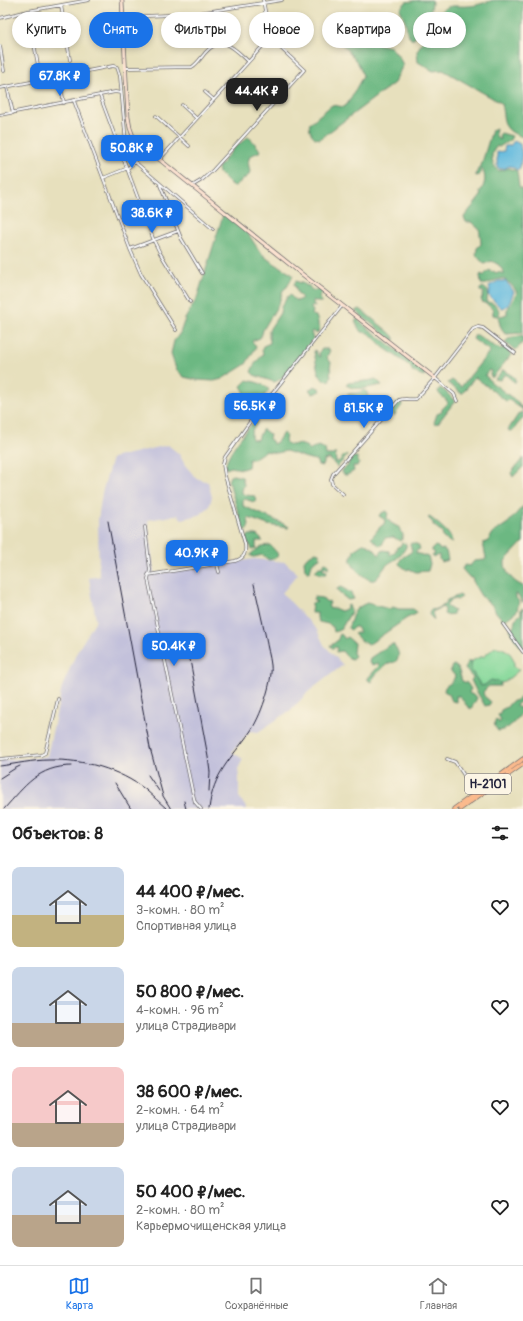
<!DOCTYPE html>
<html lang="ru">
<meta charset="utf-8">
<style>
:root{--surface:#fff;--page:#f6f6f6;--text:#222;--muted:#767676;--line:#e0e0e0;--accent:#1a73e8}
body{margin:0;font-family:Pangolin,sans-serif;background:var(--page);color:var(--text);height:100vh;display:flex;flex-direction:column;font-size:15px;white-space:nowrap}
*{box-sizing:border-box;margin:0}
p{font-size:13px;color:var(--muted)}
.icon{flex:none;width:22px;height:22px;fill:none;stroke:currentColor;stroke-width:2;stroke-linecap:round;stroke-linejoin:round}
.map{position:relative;height:809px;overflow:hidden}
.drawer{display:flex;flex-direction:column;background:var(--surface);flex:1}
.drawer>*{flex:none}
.top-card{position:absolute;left:12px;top:12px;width:499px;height:36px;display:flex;gap:8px}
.price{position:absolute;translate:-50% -34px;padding:0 9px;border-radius:8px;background:var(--accent);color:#fff;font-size:13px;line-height:26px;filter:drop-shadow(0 1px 2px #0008)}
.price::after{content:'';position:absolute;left:50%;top:24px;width:12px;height:9px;margin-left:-6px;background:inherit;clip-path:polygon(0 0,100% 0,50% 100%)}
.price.on{background:#222;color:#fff}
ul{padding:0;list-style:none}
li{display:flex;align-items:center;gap:12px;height:100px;padding:0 12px}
li span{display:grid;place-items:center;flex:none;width:112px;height:80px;border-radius:8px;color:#555}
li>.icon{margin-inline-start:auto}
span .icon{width:48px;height:48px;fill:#fffc;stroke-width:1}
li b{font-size:17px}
h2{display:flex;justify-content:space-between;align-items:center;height:48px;padding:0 12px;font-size:17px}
.pill{padding:0 14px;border-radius:18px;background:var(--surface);box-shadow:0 2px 6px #0003;font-size:14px;line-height:36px}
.pill.on{background:var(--accent);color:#fff}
.tab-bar{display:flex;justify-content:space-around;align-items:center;height:56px;border-top:1px solid var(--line);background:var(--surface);font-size:11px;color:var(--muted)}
.tab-bar a{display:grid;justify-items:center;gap:2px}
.tab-bar .on{color:var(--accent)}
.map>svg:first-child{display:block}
</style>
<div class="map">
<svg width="523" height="809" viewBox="0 0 523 809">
<rect width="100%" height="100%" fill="#fcf5e5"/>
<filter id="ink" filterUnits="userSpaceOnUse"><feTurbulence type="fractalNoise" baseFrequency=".025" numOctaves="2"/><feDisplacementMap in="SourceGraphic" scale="8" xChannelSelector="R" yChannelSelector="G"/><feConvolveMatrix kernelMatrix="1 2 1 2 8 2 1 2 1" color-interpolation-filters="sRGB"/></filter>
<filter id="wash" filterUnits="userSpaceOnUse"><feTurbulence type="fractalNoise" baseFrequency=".012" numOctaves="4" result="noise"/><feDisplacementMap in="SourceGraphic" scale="16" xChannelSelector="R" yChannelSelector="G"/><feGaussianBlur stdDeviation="0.9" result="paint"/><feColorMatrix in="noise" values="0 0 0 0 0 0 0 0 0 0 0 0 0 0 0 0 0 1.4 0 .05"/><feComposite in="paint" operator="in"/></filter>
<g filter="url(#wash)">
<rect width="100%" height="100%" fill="#e7e0bd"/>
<path fill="#c3c1db" d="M168 445 179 454 185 465 196 478 208 482 212 497 209 507 199 515 182 519 178 515 148 520 154 574 254 559 285 562 298 574 282 593 317 630 324 645 343 665 308 692 291 710 258 732 250 731 232 752 243 759 238 769 239 779V797L247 809H0V760L36 758 47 756 62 687 77 652 96 620 89 578 101 576 99 574 98 520 102 493 112 458Z"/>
<path fill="#85d89a" stroke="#547d6a" d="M495 647C506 647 515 655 514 667L519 670 505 682 501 683 495 681 488 682 485 685 481 686 471 670 470 662 480 657H483Z"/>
<path fill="#6cb882" stroke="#476d5e" d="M420 0H432C433 13 421 28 414 39H411L407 32 406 23 400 9 406 2Z
M494 0H523V137C501 130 505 122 501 103L443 70 433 71 418 62 417 51 440 12C449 3 456 7 468 6 476 6 486 2 494 0Z
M351 32 360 38 369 42 391 47 399 57 403 65 394 83 320 139 315 138C311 134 308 129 310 123L332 105 344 107 348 103 363 76 359 65 353 57 339 41V35L341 33 348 35Z
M496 128 495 134 499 140 500 138 499 135 501 133 512 136 510 140 499 147 497 146C496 148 494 149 493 152 490 158 494 168 499 171L509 168 517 171 519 186 521 189 523 187V333L507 334 504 333 500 325 498 316 499 315 501 316 507 314V310L517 293C515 289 513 286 509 283 508 283 504 279 504 279 496 277 490 286 481 284L480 275 482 274 483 276 489 270 492 272 494 271 496 273 498 272 505 274 499 265 492 261 484 264 476 255 477 248 481 244C481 242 480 232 479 229L471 222H466L464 217 481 196 480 192C486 183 486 177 482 168 479 171 483 175 476 176V173L481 166 492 130Z
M248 137 250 138 261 151 250 156 248 162 250 172 249 175 235 186H232L219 173 218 168 233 149Z
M223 215H226L247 232 260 252 269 260 293 275 292 278 287 287 283 290 279 303 263 330 262 334 260 338 252 341 256 347 246 364 222 379 214 381 197 380 184 377 176 369 171 354 174 341 180 333 185 319 197 298Z
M296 281 301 283 302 281 305 285 309 286 312 291 319 289 322 290 323 292 321 294 319 298 322 301 321 302H317L313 300V303L315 307 312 306 311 308 313 311 312 315 316 316 318 322V326L320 328 317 334 313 331 311 332 313 339C306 348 284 381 274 382L254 375 251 372 254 365 263 354 262 350 263 346 270 343V340L269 338V330L280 313 281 307 288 296 290 295 295 300 298 301 302 298 298 294 294 284Z
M483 287 488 291 487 302C495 303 497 306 500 313L497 316 493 315V310L488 305 482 302 481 298H483L482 296 484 293V292L480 291V289Z
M360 309 389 332 393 336 395 340 393 341 388 339 377 328 355 311Z
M358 319 365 326 425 372 424 376 413 372 410 366 383 347 369 333 362 332 359 329 355 321Z
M475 335H477C485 340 493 347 501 349L505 347C507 348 510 352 511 355L492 378 490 374 491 372V371L489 370 485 375 491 382 519 403V406L523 407V411L522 409 509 400 506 401 475 377 462 394 448 383 452 380 461 387 490 351 473 339Z
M523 335V342L516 350 505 343C507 337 517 337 523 335Z
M322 349H328L330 350C328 355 325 359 331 362L330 368 332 370 330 373 331 376 329 381 323 380 318 372 314 352 315 350 319 357H320L319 352Z
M503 370 514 377 516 382H514L505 374 500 380 495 379Z
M376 379 382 385C369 387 358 392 346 385L348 383C357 381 367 382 376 379Z
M247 380C254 382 265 383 269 390L261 400 255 398 248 400 245 396V393L241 386Z
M314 386 319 388 321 391 313 394 309 390Z
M440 388 445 391 455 401 438 423 435 424 434 423 437 414 442 412V409L448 403C446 398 439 396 438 391Z
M363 390 367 392 368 397 372 398 374 401 353 400 350 398 355 396 347 395C353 391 355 396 363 390Z
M400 401 402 405 394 416 392 411 396 403Z
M523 412V418L512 431H510L508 430 510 427 519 413Z
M256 420H258C256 427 248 431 252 439L257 440 262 430H264L270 435 269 439 272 441 273 444 277 442 283 433 286 435 285 441C289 447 291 445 297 444 301 444 305 446 308 447L309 450H311L312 448 319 446 325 449 326 455H333L335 453 336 462H338L346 454 347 456 337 467 329 458 328 459 324 460V464L322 466 318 465 316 460C310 460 293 453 286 451L277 453 265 451 253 459H249L248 467 242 469 231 467 226 469C222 458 248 428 256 420Z
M353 457H357L359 464 357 466H353L354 471 347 475H345L342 473V470L348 466 349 461Z
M523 458V467L513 477 511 473Z
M233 475 242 477 244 485 242 490V493L245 495 255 496 256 501 254 502 245 499 243 500V506L286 525 289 527 288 528 268 525 249 518 248 519 249 525 247 530H244L232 493 230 484 228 481 230 476Z
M523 506V542L505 561C504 572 513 582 523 586V603L517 594H516V598L519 601 517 611 504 621 495 611 492 605 481 596 475 586 472 578H470L462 569 463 567 466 565 470 566 474 561 485 560 486 558 483 543 488 541 493 533 508 523Z
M386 511 388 512 387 518 391 523 400 528V531L403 534 402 540 400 541 393 537 385 538 382 545 380 546 371 538 380 527 384 524 385 520 379 516 380 514Z
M429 517 431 518C438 524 452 533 452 543L443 538 442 532 433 525V523L428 518Z
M249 535H257L263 541H256V548L252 550 251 546 248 544 246 539Z
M364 543 373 548 379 555 383 550 389 551 390 555 395 552 397 547 400 546 402 543 406 544V547C404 551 400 556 396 559 393 561 388 563 386 566 382 570 379 578 374 580 367 582 352 567 351 561 350 556 354 555 354 550Z
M412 543C416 543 419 545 420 549L416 551V553L428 557 430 564 428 571 416 572 409 569 407 570 399 564C400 556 407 556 412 551L410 544Z
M270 545 278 554 277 557 269 560 262 555 254 557 251 556V554L262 546Z
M435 546 438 547 440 550 443 549 446 551 448 560 442 562 439 559V555L433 557 432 556 435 553 432 551V549Z
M316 552 319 553 320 558C311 562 312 564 310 571L308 573 305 569 304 561 307 557Z
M325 563H327L329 566 328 568 325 566 322 570 327 571V572L326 574H320L315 571 319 567H322Z
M341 587 351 593 354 599 348 600 338 592 337 589Z
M460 595 462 597 457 600 455 599 449 601 446 606 454 611 453 614 446 615 444 614 445 610 443 607 432 612 434 620 429 615 430 610 437 609 445 604 447 600Z
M314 597 322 598 327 602 329 601 330 604 328 605 330 609 334 608 341 611 346 609 347 606 349 605 351 612 341 629 337 631 334 632 333 627 328 624 319 622 317 618V613H311L312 603 317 602 313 600Z
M367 603 389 609 393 607 399 609H413L417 612 416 614 407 618 368 645C365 644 356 636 354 634L360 632 357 627H354L351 630 348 628C354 614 351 610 367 603Z
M523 608V650L512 635 510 629 512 627 514 626 515 619 521 614V609Z
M340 634 342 635 345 639 347 637 354 643 353 653 355 656 352 659 347 657 342 651 336 652 337 647 332 648 330 646 337 641Z
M393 644C397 648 402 657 395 662 393 663 391 662 389 663 382 668 374 675 371 682L368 680V678L379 666 378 663 373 665 369 663 370 658 388 646Z
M467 662H470L471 670 481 686 485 685 491 680 501 683 500 686H489L483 692 484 696 491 702 489 705 485 706C481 698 475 690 471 680L473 678 465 669Z
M454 665 458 668 462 681 467 683 471 689 469 692 470 694 475 695 477 698 471 709 466 705 460 696H456V702L452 701 449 694 444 691 445 687C451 682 452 684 455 676L450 670 452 666Z
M523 696V700L516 705 517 707 522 708 523 710C519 718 508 731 498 731 495 727 493 724 496 719L499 723 501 720 498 715 500 713 501 710 507 707 511 702 517 700Z"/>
<path fill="#60b9de" stroke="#416e8c" d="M514 141 520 144 522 154 520 168 517 170C506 162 511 169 499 169L497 166V152L504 151 505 146H510Z
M498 281H505L510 286 514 292C510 299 511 307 501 308L488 295 490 291 489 286Z"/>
</g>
<g filter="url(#ink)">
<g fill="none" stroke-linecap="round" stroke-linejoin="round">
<defs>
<path id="street" d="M61 5 70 60
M28 11 38 65
M123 17 192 14 282 0
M0 18 28 11 89 0
M0 46 4 71
M126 68 192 67C197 64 201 58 205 53 222 34 233 47 248 61
M59 77 64 103
M7 87 13 113
M0 88 113 66 117 67 120 76 126 143 129 154 135 162 213 229
M205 92 213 99
M100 96 154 241 160 253 190 302
M74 101 130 249 141 274 176 330
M182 105 196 118
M0 115 115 92 121 93
M156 116 189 146
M126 143 134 139
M160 159 270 38 263 0
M103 178 128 168 135 162
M160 185 181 238 202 273
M192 186 202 180 213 170 304 70 270 38
M130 249 178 231
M435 378 454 394 457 401
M343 494 332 484 331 479 333 474 399 400C405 398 410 400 416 399L435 378 473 329 478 327 483 328 515 353
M145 527 150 570 148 579 192 790 195 802 201 809
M217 564 219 572
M148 575 235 561C245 558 246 553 245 544L225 476 223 464 225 457 252 419 342 306
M503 624 523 652
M0 759 41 755 45 753 58 699
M447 759 455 762 476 793"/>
<path id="secondary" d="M122 0 128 117 130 128 134 139 298 271 435 378"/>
<path id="primary" d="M454 809 523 759
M460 809 523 764"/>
</defs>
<use href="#street" stroke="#676468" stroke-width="3.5"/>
<use href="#secondary" stroke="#676468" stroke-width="4.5"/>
<use href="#primary" stroke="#676468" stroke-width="5"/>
<use href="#street" stroke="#fff" stroke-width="2"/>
<use href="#secondary" stroke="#fde3d1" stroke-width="3"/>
<use href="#primary" stroke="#fbba8d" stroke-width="3.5"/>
<path stroke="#22223b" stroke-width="1" d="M108 521 150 748 163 796 171 809
M188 649 208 757 210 772 209 791
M0 766C16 764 33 760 49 760 83 759 119 769 146 790 153 796 160 803 167 809
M148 775 159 791
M0 778 14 769 20 766
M115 783 131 809
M184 801 186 809
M4 809C25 786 38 766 72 766
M209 809C213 773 231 759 250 732 260 718 273 682 271 665 270 656 267 647 266 638 262 620 258 602 254 584"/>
</g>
</g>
<g text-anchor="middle" stroke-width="4" stroke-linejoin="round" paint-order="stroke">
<rect fill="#fcf5e5" stroke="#63616e" stroke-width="1" x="465" y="774" width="46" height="20" rx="3"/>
<g font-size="12" font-weight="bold" fill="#22223b">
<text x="488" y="788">Н-2101</text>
</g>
</g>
</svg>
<b class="price" style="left:60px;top:97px">67.8K ₽</b>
<b class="price on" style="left:257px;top:112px">44.4K ₽</b>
<b class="price" style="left:132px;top:169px">50.8K ₽</b>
<b class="price" style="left:152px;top:234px">38.6K ₽</b>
<b class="price" style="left:255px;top:427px">56.5K ₽</b>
<b class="price" style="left:364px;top:429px">81.5K ₽</b>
<b class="price" style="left:197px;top:574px">40.9K ₽</b>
<b class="price" style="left:174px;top:667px">50.4K ₽</b>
<div class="top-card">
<a class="pill">Купить</a>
<a class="pill on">Снять</a>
<a class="pill">Фильтры</a>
<a class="pill">Новое</a>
<a class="pill">Квартира</a>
<a class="pill">Дом</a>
</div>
</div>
<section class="drawer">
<h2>Объектов: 8<svg class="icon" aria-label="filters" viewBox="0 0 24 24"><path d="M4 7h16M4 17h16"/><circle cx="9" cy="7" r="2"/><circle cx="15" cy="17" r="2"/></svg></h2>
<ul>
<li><span style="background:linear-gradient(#c9d6e8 60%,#c2b280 0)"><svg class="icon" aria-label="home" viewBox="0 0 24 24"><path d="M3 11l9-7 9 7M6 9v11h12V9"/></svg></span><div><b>44 400 ₽/мес.</b><p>3-комн. · 80 m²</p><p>Спортивная улица</p></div><svg class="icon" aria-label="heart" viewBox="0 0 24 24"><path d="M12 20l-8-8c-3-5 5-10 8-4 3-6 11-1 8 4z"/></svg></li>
<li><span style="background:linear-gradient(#c9d6e8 70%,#b9a48a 0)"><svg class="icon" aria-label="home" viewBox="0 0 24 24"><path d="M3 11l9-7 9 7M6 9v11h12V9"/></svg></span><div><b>50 800 ₽/мес.</b><p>4-комн. · 96 m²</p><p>улица Страдивари</p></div><svg class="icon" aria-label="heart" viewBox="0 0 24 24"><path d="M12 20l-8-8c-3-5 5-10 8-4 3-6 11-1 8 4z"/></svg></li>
<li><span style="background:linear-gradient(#f6c9c9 70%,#b9a48a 0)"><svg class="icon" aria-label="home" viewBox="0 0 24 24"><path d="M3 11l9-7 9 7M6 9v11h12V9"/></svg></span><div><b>38 600 ₽/мес.</b><p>2-комн. · 64 m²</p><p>улица Страдивари</p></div><svg class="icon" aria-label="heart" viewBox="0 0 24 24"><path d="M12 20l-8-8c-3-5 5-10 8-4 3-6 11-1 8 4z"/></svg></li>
<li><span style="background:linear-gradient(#c9d6e8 60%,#b9a48a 0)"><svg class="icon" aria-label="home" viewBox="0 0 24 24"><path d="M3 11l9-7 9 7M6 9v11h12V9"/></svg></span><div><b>50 400 ₽/мес.</b><p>2-комн. · 80 m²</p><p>Карьермочищенская улица</p></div><svg class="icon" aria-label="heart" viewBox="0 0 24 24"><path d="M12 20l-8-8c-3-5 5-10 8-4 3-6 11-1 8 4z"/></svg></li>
</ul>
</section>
<nav class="tab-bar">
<a class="on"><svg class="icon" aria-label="map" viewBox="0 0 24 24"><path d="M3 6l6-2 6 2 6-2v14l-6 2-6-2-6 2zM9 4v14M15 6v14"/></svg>Карта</a>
<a><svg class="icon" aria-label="saved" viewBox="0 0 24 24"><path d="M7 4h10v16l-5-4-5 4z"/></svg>Сохранённые</a>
<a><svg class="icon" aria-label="home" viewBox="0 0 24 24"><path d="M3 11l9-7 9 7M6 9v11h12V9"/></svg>Главная</a>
</nav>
